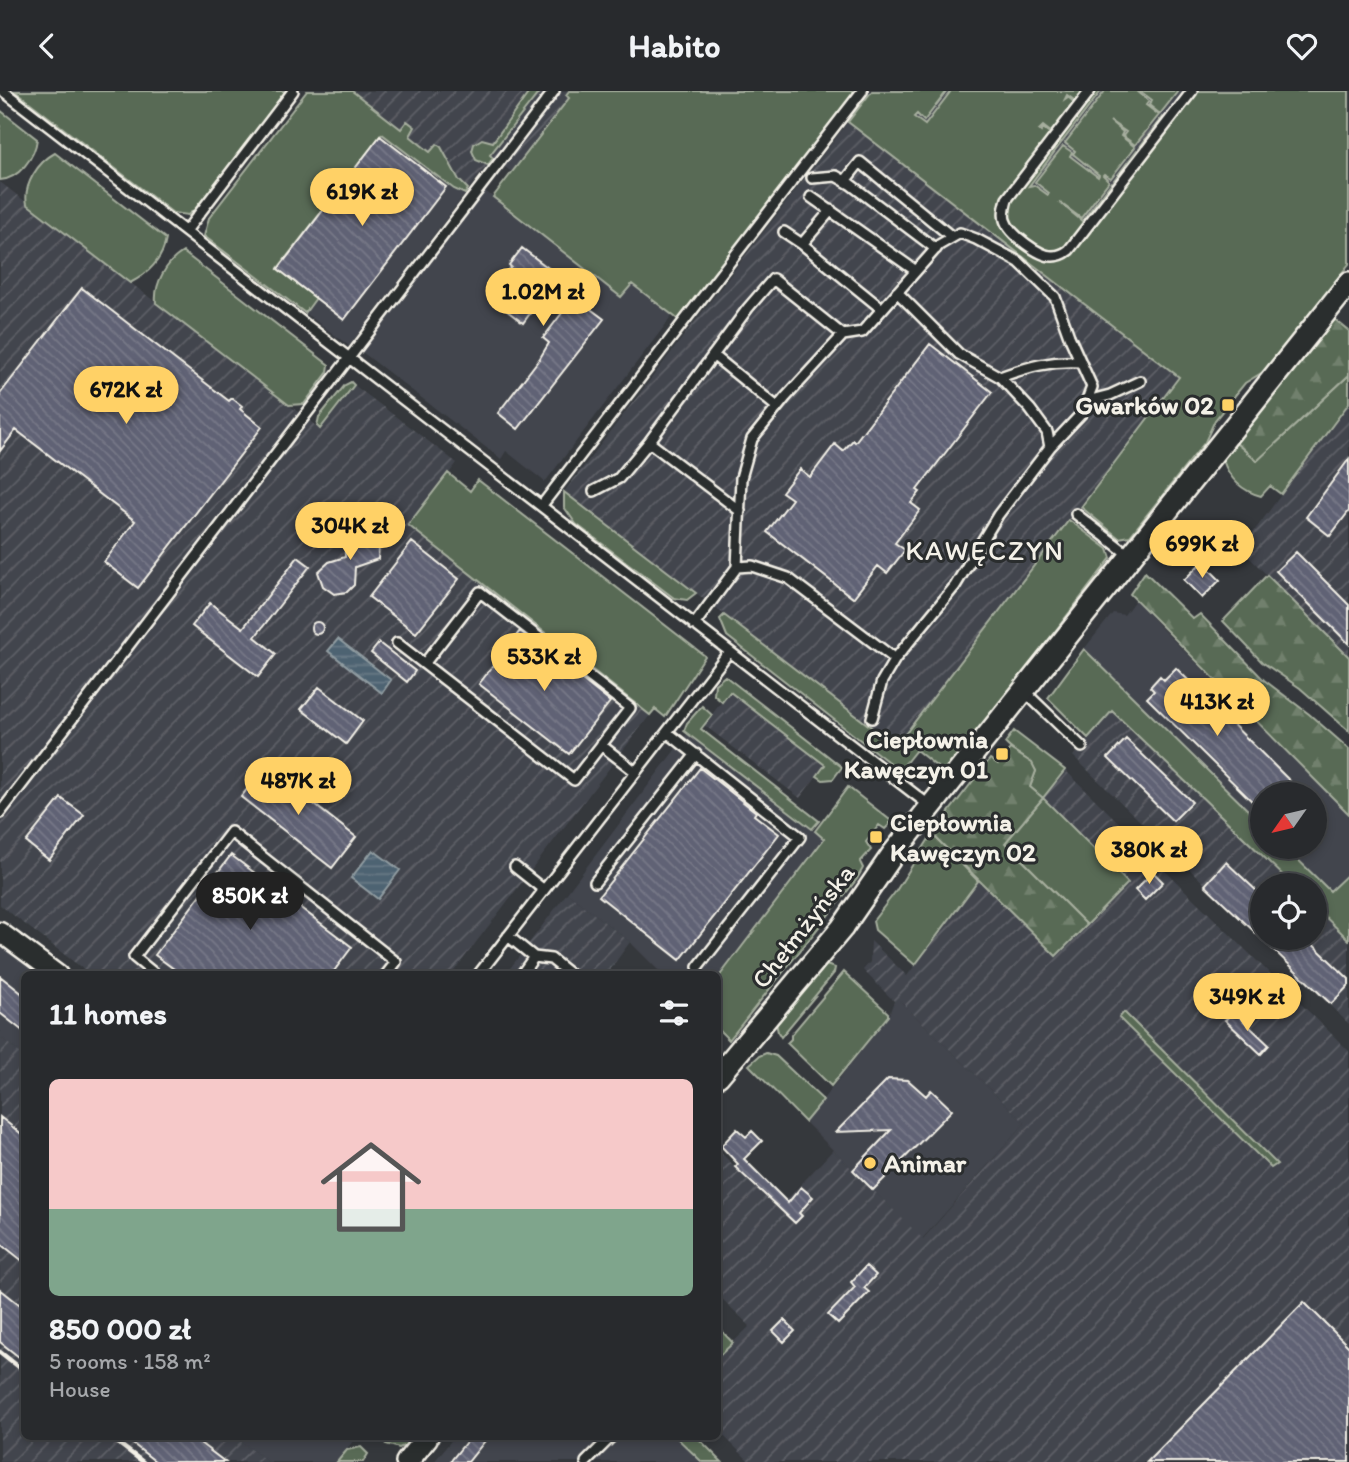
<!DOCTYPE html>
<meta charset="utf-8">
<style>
:root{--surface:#282a2d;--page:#303235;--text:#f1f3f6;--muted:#a5a7aa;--line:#444649;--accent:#ffd166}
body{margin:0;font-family:Itim,sans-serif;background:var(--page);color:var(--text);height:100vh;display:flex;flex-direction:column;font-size:26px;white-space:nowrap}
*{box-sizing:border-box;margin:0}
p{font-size:23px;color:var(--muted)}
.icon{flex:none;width:38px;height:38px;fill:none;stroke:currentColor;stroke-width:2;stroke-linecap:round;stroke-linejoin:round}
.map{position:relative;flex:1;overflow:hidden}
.details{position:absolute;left:21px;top:880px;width:700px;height:469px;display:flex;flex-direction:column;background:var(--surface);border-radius:10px;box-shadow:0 4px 10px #0003,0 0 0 2px var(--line)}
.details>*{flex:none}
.needle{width:46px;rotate:236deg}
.controls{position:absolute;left:1250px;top:691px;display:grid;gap:14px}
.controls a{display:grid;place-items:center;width:77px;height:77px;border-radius:50%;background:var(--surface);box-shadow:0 4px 10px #0003,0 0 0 2px var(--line);font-size:35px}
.price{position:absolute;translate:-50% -60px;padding:0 16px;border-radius:24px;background:var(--accent);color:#111;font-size:23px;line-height:46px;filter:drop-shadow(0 2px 4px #0008)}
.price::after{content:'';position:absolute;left:50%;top:42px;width:21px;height:16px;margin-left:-10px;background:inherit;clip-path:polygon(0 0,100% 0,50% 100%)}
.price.on{background:#222;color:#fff}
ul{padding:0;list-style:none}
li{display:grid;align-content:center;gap:14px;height:371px;padding:0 28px}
li span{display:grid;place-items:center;height:217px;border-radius:10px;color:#555}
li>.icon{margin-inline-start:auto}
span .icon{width:126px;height:126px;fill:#fffc;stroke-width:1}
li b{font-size:30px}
h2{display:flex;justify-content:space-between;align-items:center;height:84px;padding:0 28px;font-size:30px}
header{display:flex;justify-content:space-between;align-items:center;height:91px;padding:0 28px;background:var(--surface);font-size:32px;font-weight:700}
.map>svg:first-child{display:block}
</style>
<header><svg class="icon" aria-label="back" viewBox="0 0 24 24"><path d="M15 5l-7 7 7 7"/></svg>Habito<svg class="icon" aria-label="heart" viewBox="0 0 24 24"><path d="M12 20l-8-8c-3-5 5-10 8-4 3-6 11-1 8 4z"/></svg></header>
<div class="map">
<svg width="1349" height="1371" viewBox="0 0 1349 1371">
<defs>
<pattern id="industrial-furrows" width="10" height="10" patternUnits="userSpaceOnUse" patternTransform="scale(1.75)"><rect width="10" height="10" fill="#42454d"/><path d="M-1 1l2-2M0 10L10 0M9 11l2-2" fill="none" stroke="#5e6067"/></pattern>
<pattern id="forest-firs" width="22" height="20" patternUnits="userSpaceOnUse" patternTransform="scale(1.75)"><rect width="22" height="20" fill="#586a54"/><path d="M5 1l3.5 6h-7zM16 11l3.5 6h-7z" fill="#71806d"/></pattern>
<pattern id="water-rules" width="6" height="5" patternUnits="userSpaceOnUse" patternTransform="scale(1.75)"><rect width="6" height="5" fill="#4e6372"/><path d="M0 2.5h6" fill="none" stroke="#687a86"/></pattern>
<pattern id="building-back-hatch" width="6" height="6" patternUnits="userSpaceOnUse" patternTransform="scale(1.75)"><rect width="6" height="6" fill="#606274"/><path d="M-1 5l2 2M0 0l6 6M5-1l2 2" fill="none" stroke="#777988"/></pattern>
</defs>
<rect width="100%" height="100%" fill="#35383c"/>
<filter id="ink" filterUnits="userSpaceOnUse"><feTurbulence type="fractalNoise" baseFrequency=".0143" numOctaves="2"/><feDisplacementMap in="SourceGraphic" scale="14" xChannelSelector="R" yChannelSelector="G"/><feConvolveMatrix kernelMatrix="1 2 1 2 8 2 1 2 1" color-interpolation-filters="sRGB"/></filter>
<g filter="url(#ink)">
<path fill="#42454d" d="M382 43 454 98 465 103 349 255 305 222 316 207 278 178Z
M485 100 621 205 631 192 673 224 545 391 506 360 501 368 362 261Z
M1135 509 1163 539 1349 723V819L1285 756H1314V704H1262V733L1084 558 1113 522 1124 524Z
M687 643 825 748 718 887V884H663L630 851 567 802Z
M0 850 45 884H24V965L0 946Z
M894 910H900L1025 1032 922 1148 805 1031 888 926Z
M235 1346H356L337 1371H268Z
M454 1346H676L702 1371H434Z"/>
<path fill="url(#industrial-furrows)" d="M345 0H1349V4L1149 264 1179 286 896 655 564 401 848 31 832 20 557 25 513 82 493 67 468 98Z
M0 91 320 338 354 294 457 372 408 435 650 624 451 884H91L0 814Z
M1349 312V566L1241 458Z
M729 601 825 674 800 707 704 634Z
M1111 619 1293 794H1262V847H1314V815L1349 849V933L1073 665Z
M1065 679 1153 765 1152 767 1349 960V1371H750L718 1339V1266L750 1235 718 1204V1059L778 1118 833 1059 923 1148 1025 1032 900 910H894L863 879 870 871 871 850 907 885 978 790 1056 865 1128 792 1043 707Z
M567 802 630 851 606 884H505Z
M0 946 24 965V1346H235L268 1371H0Z"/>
<path fill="#586a54" stroke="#a6ae9e" stroke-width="2" d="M15 0H286L196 117 188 124 173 122Z
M307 0H352L401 38 407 30 415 36 410 45 430 61 437 53 441 56 459 89 468 98 465 103 454 98 382 43 278 177 316 207 305 222 204 145 209 127Z
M530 0H540L490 64 493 67 488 74 476 69 472 60 474 53 482 48 493 51Z
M569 0H855L679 229 632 193 621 206 493 106 569 7 566 4Z
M872 0H947L924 30 917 23 914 26 925 34 951 0H1085L1077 11 1067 4 1065 8 1068 6 1076 13 1052 42 1043 35 1039 39 1041 41 1043 37 1052 44C1039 59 991 110 1002 129 1007 138 1017 146 1024 154 1034 165 1047 171 1062 167L1196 0H1349V173L1263 281 1245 292 1215 329 1205 351 1130 445 1119 447 1081 416 1179 286 848 31Z
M1094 0H1101L1062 51 1059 50 1061 52 1029 95 1034 94 1048 104 1049 102 1035 91 1063 55 1072 61 1070 65 1098 86 1099 84 1073 63 1075 60 1065 52 1105 0H1137L1149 10 1146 14 1159 24 1135 54 1123 45 1126 41 1110 30 1123 41 1121 45 1135 56 1111 87 1104 83 1103 84 1109 90 1081 127 1059 111 1082 130 1112 91 1115 93 1116 91 1114 89 1137 59 1139 60V57L1162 26 1166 30 1067 157 1057 161H1044L1012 138 1007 127 1009 112Z
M1140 0H1178L1160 23 1149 14 1152 9Z
M0 19 37 48C35 66 19 88 0 89Z
M55 62 166 148C163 168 148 183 130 192L27 113C23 94 38 71 55 62Z
M183 161 329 274 328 281 304 313 289 314 156 212C154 193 166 171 183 161Z
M1349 284V312L1281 403 1270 395 1261 405C1242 400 1229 387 1223 369L1235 351 1257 370Z
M351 291 354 294 320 338 317 335 319 326 345 294Z
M448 382 470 400 478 389 705 565 665 626 655 618 650 624 408 434Z
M564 401 688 496 696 502 687 509 674 507 576 433 564 416Z
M1069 429 1108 458 1111 467 946 683 916 659 900 679 887 670 727 545 720 528 724 524 896 655Z
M1084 558 1262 733V756H1285L1330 800 1349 782V849L1314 815V794H1293L1112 620 1088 647 1048 607Z
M725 585 842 676 833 688 823 689 817 685 825 674 730 601 722 611 714 604 715 593Z
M702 615 712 624 701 638 819 730 812 738 684 640 687 632Z
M1014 640 1065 679 1043 707 1128 792 1087 834 1005 752 1043 707 1030 696 1036 680C1029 666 1014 663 1005 652Z
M848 696 890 729V733L885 738 879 734 866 751 871 759 860 771 863 777 857 788 729 949 718 938V887L824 748 815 740Z
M932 743 978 790 915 874 875 839 873 830 896 800Z
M826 874 835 877 834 882 781 946 778 941 776 932 822 875Z
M844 881 888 922V925L831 995 787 952 791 948V944Z
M1124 921 1277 1073 1271 1077 1119 927Z
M766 962 776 965 823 1009 805 1031 749 974 759 965Z
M718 1236 733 1252 718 1266Z
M391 1346H417L413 1351 399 1357 386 1353Z
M676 1346H697L722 1371H702Z
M361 1356 368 1363 363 1371H337L347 1359Z"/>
<path fill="url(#forest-firs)" stroke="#a6ae9e" stroke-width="2" d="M1333 227 1349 240V284L1257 370 1235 351Z
M1145 481 1193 528 1200 523 1264 589 1309 623 1349 658V723L1130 503Z
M1267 484 1349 566V640L1300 597 1262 571 1223 530Z
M1010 658 1032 672 1036 680 1030 696 1043 707 1005 752 1087 834 1056 865 932 743 990 668 998 673Z"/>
<path fill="url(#water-rules)" stroke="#909ca1" stroke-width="2" d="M338 548 391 589 382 602 328 560Z
M373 759 400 779 378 808 351 787Z"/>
<path fill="url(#building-back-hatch)" stroke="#f4f1e8" stroke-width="2" d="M380 45 446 96 344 229 278 178Z
M522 157 580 201 576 207 604 228 518 338 498 322 540 267 549 252 543 247 565 218 545 202 523 232 488 205 511 176 509 174Z
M82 197 229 310 232 307 242 315 240 318 262 336 138 497 104 471 135 430 16 339 0 360V303Z
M930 253 992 301 917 399 920 401 911 412 920 419 895 452 905 459 887 482 878 475 853 507 767 441 792 408 782 401 800 378 810 386 835 353 843 360 853 349 855 351Z
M1349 368V420L1330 445 1306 426Z
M360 439 372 442 376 447 379 454 378 468 355 476 354 494 347 501 334 503 323 495 318 481 329 471 345 466V451L348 445Z
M412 451 459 488 416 542 369 506Z
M1296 461 1349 514V553L1276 480Z
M298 466 310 475 255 546 276 563 258 586 192 535 210 512 243 537Z
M1202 471 1220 489 1202 507 1184 489Z
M311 537a6 6 0 1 1 12 0a6 6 0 1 1-12 0Z
M520 540 610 611 569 663 479 593Z
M379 552 415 580 407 591 371 562Z
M1176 577 1290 690 1277 704H1262V720L1147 607 1154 600 1150 596 1160 585 1164 589Z
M319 596 363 630 346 653 301 618Z
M1126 648 1192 711 1173 730 1108 667Z
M265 675 356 746 332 777 241 706Z
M700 677 756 721 754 724 779 743 680 869 599 805Z
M61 707 84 724 49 769 26 751Z
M231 764 352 856 331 884H182L155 864Z
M1226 771 1262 805V847H1306L1349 888V894L1331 913 1205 794Z
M1153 781 1163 791 1145 809 1135 799Z
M0 885 24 904V941L0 922Z
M1234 921 1269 954 1261 963 1225 929Z
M888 988 908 989 926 1005 931 999 952 1019 873 1099 853 1079 891 1039 836 1041Z
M0 1026 24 1045V1171L0 1152Z
M737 1038 746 1046 752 1040 762 1050 744 1068 788 1112 801 1096 813 1106 799 1122 802 1125 795 1132 735 1076 738 1073 721 1055Z
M866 1175 876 1184 864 1197 869 1201 838 1233 828 1224 855 1196 851 1191Z
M0 1198 24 1217V1270L0 1251Z
M1304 1211 1349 1256V1371H1147Z
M784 1229 795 1240 784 1251 773 1240Z
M124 1346H192L225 1371H156Z
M470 1346H488L468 1371H450Z"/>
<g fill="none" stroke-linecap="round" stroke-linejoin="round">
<defs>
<path id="service" d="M3 0C313 236 621 476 930 715
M1090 0 1007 108C1005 115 1003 122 1005 129 1009 143 1040 166 1053 165 1059 165 1064 163 1069 159L1192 0
M812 87 836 85 850 93 936 158
M845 90 860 71 952 146
M811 106 916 180
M186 140 293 0
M784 141 802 153 882 218
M802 153 831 119
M897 201 959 263 1000 286 1030 318 1047 341 1050 356
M713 264 777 316
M1000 286C1028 276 1051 269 1081 271
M1087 310 1110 304 1140 290
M649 351 740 420
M594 400 619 387 649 351 748 217 773 188 843 244
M542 414 862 0
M1076 423 1129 464
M694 534 737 476 741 387 752 348 785 307 843 244 862 241 939 154 960 142 976 148 1019 171 1055 206 1069 245 1092 296 1082 322 1050 356 998 424 955 495 895 568 788 487 752 475 737 476
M397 552 574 689 630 617 480 501 424 573
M1023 599 1082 656
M872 627 882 590 895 568
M667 641 800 746 698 876
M601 654 636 681
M0 722 554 0
M515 776 544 799
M595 791 696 663
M508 845 534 866 551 868 571 884
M156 884 134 866 231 741 396 871 386 884
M478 884 729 561
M521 884 534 866
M586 1371 611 1346"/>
<path id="minor" d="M0 841 58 884"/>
<path id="tertiary" d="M718 985 842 837 893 763 1349 192
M407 1371 427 1346"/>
</defs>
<use href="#service" stroke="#f4f1e8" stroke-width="14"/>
<use href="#minor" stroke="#f4f1e8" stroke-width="23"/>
<use href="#tertiary" stroke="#f4f1e8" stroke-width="26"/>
<use href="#service" stroke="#2a2d2e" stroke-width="9"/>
<use href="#minor" stroke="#2a2d2e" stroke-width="18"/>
<use href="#tertiary" stroke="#2a2d2e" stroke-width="21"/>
<path stroke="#f4f1e8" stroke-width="4.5" d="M0 1261 24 1280
M110 1346 143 1371"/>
</g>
</g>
<g fill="#ffd166" stroke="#2a2d2e" stroke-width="2.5">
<rect x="1221" y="307" width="14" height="14" rx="3.5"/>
<rect x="995" y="656" width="14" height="14" rx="3.5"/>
<rect x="869" y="739" width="14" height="14" rx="3.5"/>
<circle cx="870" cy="1072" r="7"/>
</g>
<g text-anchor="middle" stroke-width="6" stroke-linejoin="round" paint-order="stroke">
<g font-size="26" font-weight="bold" fill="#f4f1e8" stroke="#2a2d2e" text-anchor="end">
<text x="1214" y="323">Gwarków 02</text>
<text x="988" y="657">Ciepłownia<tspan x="988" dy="30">Kawęczyn 01</tspan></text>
<text x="890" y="740" text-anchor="start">Ciepłownia<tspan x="890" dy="30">Kawęczyn 02</tspan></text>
<text x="884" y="1081" text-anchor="start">Animar</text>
</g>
<g font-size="26" fill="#f4f1e8" stroke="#2a2d2e">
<text transform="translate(803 835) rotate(-52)" y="9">Chełmżyńska</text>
</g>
<g font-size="28" letter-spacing="2" fill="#f4f1e8" stroke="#2a2d2e">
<text x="985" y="469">KAWĘCZYN</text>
</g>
</g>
</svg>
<div class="controls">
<a><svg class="needle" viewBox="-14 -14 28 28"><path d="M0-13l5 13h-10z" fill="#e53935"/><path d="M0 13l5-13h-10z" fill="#a5a7aa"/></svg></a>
<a><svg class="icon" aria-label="locate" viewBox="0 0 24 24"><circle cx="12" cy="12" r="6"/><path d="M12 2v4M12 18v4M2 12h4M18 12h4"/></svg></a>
</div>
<b class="price" style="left:362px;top:137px">619K zł</b>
<b class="price" style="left:543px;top:237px">1.02M zł</b>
<b class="price" style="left:126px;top:335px">672K zł</b>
<b class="price" style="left:350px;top:471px">304K zł</b>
<b class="price" style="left:1202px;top:489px">699K zł</b>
<b class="price" style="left:544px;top:602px">533K zł</b>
<b class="price" style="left:1217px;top:647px">413K zł</b>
<b class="price" style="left:298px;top:726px">487K zł</b>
<b class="price" style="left:1149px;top:795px">380K zł</b>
<b class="price on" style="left:250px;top:841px">850K zł</b>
<b class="price" style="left:1247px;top:942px">349K zł</b>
<section class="details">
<h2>11 homes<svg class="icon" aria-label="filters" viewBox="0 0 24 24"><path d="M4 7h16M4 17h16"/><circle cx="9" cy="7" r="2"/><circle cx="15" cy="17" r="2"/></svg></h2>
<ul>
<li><span style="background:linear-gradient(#f6c9c9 60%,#7fa58c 0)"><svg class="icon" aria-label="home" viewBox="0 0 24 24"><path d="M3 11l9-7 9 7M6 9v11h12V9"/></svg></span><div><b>850 000 zł</b><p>5 rooms · 158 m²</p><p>House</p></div></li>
</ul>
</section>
</div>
